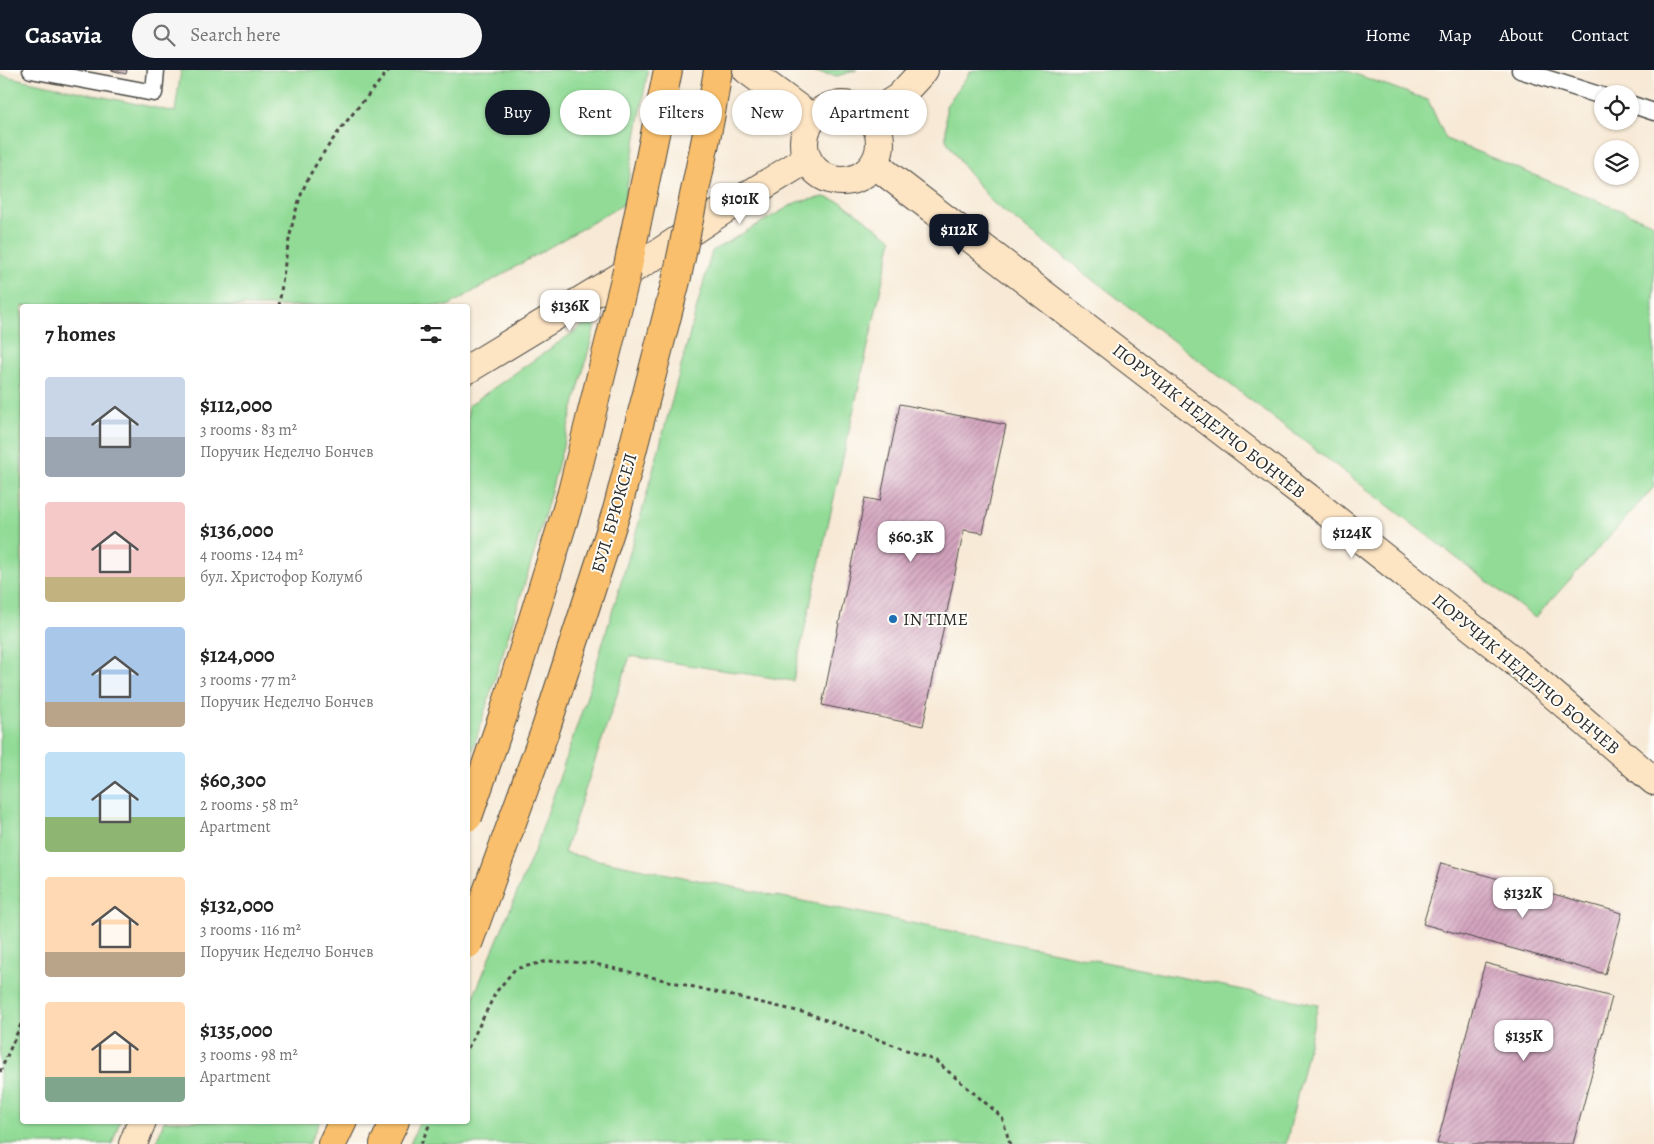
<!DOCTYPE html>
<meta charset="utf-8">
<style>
:root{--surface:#fff;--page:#f6f6f6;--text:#222;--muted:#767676;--accent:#111827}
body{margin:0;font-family:Alegreya,serif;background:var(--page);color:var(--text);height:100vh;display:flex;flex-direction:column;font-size:19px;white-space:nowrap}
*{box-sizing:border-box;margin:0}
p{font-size:16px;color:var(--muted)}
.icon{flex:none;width:28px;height:28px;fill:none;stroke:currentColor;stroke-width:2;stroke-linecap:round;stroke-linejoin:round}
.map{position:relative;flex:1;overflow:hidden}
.details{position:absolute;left:20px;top:234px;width:450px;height:820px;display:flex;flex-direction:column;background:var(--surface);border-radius:5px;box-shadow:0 1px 4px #0004}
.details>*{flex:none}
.banner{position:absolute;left:485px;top:20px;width:475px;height:45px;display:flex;gap:10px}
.buttons{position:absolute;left:1594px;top:15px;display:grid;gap:10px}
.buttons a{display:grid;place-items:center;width:45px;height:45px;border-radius:50%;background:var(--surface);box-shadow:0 1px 4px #0004;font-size:25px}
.price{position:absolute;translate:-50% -42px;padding:0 11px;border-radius:10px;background:#fff;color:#222;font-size:16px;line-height:32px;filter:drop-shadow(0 1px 2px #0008)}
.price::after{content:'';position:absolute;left:50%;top:30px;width:15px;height:11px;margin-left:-8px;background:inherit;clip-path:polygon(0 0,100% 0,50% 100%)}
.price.on{background:var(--accent);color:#fff}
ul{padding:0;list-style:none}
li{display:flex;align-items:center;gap:15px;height:125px;padding:0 25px}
li span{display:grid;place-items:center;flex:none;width:140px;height:100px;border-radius:5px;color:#555}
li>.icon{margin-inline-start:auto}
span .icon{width:60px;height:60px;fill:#fffc;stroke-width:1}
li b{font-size:21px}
h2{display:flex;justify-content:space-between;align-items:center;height:60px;padding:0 25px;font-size:21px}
.chip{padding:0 18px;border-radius:22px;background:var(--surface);box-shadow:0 1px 4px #0004;font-size:18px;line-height:45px}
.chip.on{background:var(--accent);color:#fff}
header{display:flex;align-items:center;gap:30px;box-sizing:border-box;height:70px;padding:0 25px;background:var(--accent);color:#fff}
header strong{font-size:24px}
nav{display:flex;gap:28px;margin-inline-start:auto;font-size:18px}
.search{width:350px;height:45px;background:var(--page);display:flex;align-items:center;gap:12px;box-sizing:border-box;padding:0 18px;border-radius:28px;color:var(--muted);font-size:19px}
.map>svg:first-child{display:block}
</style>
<header>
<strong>Casavia</strong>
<div class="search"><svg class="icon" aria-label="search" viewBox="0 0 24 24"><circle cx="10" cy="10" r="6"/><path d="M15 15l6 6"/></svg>Search here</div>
<nav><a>Home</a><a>Map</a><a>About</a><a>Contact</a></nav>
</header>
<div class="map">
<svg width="1654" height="1074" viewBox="0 0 1654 1074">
<defs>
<pattern id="building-hatch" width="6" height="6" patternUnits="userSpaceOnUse" patternTransform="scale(1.25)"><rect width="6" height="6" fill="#d4a4bf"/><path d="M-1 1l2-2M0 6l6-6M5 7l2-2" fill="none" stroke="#ac869b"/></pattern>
</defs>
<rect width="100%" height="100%" fill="#fdfcf7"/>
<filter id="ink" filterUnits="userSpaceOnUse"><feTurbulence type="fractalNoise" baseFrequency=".02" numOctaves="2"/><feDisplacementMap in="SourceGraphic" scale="10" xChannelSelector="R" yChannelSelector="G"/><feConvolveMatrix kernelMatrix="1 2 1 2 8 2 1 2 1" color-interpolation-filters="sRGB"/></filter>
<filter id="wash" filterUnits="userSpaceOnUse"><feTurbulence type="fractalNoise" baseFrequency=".0096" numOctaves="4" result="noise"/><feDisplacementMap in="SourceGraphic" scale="20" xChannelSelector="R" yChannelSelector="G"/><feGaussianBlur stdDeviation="1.12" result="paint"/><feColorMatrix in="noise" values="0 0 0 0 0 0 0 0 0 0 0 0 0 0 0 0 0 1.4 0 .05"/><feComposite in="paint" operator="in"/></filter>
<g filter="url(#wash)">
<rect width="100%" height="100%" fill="#f7e9d5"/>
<path fill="#91db96" stroke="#5e8360" d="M181 0H648L624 134 448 236H22V1051H120L112 1074H0V5L175 42Z
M803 0H857L837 6Z
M974 0H1344L1428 30 1446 69 1654 154V417L1535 548 992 132 963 96 946 70V36L970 2Z
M824 127 841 132 892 169 793 611 630 586 564 783 1318 935 1286 1074H410L420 1051H468V940L536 777 586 629 640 449 712 181 797 132Z
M598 245 536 477 468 695V336Z
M164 1051H320L309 1074H156Z"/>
<g id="blocks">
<path fill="url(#building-hatch)" d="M111 0H127L126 4Z
M900 334 1006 355 983 463 964 460 923 656 822 635 865 428 880 431Z
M1441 793 1622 843 1605 904 1423 854Z
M1485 893 1612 927 1573 1074H1437Z"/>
</g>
</g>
<g filter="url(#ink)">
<use href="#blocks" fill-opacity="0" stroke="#4a4844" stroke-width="1"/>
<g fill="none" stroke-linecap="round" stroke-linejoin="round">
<defs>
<path id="lane" d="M31 0 154 23 156 0
M1520 0 1602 26
M1630 34 1654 42"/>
<path id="secondary" d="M747 0 813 49
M804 73a38 38 0 1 1 76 0a38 38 0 1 1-76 0Z
M868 47 899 27 924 0
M874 94 1310 429 1513 590 1654 711
M468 299 651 188 719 143 807 89
M133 1074 142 1051"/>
<path id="primary" d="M627 201 668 0
M332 1074 343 1051
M384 1074 395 1051"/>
</defs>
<use href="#lane" stroke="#4a4844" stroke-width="19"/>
<use href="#secondary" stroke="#4a4844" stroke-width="30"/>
<use href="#primary" stroke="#4a4844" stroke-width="30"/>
<path stroke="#4a4844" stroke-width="3" stroke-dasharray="4 4" stroke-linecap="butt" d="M279 236C285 194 290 141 311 103 332 66 362 33 389 0
M468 978 496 922 515 899 548 891 591 893 810 944 936 991 1002 1047 1010 1074
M0 1002 22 952
M421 1074 431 1051"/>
<use href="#lane" stroke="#fff" stroke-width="16"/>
<use href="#secondary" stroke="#fde5c4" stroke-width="28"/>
<use href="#primary" stroke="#f9bf6c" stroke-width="28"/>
<defs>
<path id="primary-bridge" d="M468 747 503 646 571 426 627 201
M468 874 545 661 617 440 677 207 710 49 718 0"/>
</defs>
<use href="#primary-bridge" stroke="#4a4844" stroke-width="30" stroke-linecap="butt"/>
<use href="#primary-bridge" stroke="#f9bf6c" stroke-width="28"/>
</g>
</g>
<circle fill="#1f6fb2" stroke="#fdfcf7" stroke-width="2" cx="893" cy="549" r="5"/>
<g text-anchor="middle" stroke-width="4" stroke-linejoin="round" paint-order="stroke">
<g font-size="18" fill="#2b2b2b" stroke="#fdfcf7">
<text transform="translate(1209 351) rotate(38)" y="6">ПОРУЧИК НЕДЕЛЧО БОНЧЕВ</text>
<text transform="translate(614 443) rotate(-74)" y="6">БУЛ. БРЮКСЕЛ</text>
<text transform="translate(1526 604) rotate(40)" y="6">ПОРУЧИК НЕДЕЛЧО БОНЧЕВ</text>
</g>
<g font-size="18" fill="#2b2b2b" stroke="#fdfcf7" text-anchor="start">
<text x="903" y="555">IN TIME</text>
</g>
</g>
</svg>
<div class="buttons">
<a><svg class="icon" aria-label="locate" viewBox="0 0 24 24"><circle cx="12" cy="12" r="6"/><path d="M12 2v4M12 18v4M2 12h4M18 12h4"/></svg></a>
<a><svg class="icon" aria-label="layers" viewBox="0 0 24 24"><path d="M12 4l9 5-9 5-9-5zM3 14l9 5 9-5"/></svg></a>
</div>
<b class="price" style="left:740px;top:155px">$101K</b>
<b class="price on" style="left:959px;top:186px">$112K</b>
<b class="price" style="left:570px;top:262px">$136K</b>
<b class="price" style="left:1352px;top:489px">$124K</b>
<b class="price" style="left:911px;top:493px">$60.3K</b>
<b class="price" style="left:1523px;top:849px">$132K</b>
<b class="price" style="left:1524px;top:992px">$135K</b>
<div class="banner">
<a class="chip on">Buy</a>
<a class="chip">Rent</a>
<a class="chip">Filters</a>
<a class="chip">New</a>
<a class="chip">Apartment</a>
</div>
<section class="details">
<h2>7 homes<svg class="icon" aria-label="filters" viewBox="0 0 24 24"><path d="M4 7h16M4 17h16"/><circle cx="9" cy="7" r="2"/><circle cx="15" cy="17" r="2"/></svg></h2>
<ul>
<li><span style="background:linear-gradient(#c9d6e8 60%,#9aa5b1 0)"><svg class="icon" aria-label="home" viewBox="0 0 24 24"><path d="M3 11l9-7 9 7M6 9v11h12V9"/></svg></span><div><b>$112,000</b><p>3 rooms · 83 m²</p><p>Поручик Неделчо Бончев</p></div></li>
<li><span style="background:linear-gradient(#f6c9c9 75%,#c2b280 0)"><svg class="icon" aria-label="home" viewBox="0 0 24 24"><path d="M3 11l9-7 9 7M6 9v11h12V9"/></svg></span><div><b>$136,000</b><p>4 rooms · 124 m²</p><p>бул. Христофор Колумб</p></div></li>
<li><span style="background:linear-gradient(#a9c7e8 75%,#b9a48a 0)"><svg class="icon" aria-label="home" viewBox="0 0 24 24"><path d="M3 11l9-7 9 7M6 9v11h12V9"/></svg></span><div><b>$124,000</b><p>3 rooms · 77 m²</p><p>Поручик Неделчо Бончев</p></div></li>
<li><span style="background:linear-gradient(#bfe0f5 65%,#8fb573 0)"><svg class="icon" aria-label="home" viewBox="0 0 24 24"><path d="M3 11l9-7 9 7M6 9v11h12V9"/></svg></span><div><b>$60,300</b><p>2 rooms · 58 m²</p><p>Apartment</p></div></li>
<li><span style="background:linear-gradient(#ffd9b3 75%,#b9a48a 0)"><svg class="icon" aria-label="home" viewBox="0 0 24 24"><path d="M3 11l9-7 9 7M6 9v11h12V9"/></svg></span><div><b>$132,000</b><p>3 rooms · 116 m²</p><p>Поручик Неделчо Бончев</p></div></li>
<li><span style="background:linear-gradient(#ffd9b3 75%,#7fa58c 0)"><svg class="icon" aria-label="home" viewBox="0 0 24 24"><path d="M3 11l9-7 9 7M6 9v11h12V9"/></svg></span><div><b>$135,000</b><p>3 rooms · 98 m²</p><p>Apartment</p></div></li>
</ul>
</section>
</div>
